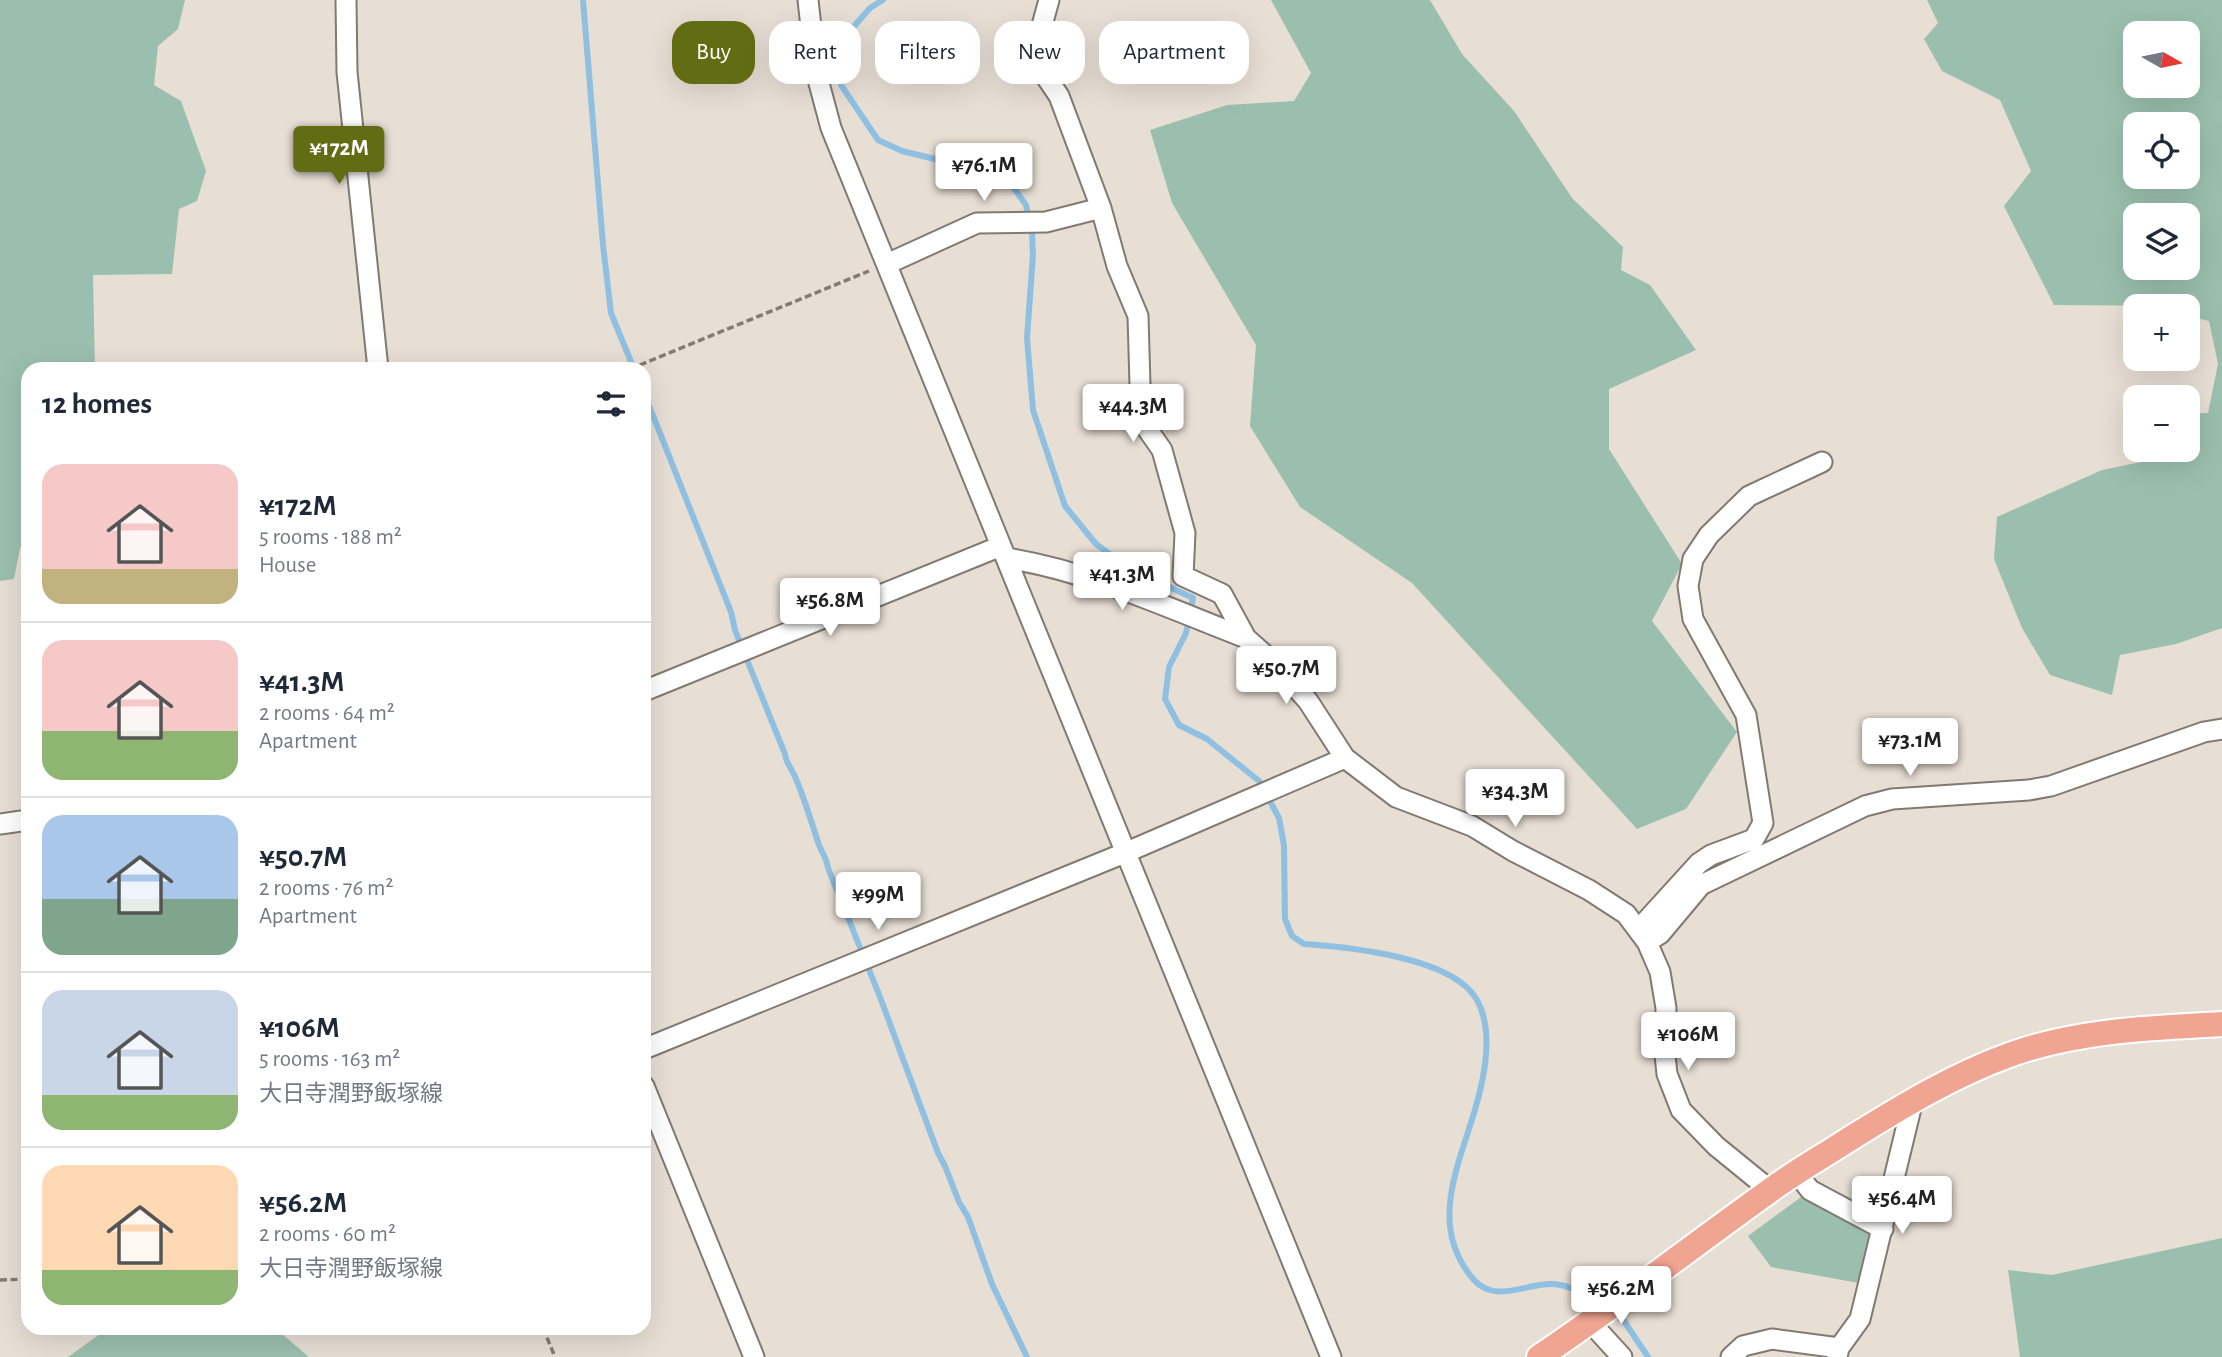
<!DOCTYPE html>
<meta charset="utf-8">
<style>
:root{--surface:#fff;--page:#f6f6f7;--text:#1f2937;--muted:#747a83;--line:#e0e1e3;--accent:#626c12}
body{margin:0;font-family:"Alegreya Sans","Noto Sans JP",sans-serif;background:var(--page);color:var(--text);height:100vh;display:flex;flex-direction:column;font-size:26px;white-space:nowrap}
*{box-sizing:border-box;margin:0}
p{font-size:23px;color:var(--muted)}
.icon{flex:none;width:38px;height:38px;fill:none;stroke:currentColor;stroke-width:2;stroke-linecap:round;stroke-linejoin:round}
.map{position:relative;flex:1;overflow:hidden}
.side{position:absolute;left:21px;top:362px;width:630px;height:973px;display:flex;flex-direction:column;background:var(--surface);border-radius:21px;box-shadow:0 7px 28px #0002}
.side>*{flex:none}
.guide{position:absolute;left:672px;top:21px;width:665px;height:63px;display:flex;gap:14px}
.needle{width:46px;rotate:99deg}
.fabs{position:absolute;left:2123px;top:21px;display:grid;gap:14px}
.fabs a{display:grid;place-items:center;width:77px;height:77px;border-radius:14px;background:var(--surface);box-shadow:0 7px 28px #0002;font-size:35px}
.price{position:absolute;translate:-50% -60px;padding:0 16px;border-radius:7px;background:#fff;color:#222;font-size:23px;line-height:46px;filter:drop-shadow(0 2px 4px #0008)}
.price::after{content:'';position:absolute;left:50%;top:42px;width:21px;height:16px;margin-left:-10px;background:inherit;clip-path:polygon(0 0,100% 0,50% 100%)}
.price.current{background:var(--accent);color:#fff}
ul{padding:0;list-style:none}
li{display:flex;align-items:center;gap:21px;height:175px;padding:0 21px}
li+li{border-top:2px solid var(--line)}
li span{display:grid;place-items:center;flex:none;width:196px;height:140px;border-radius:21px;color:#555}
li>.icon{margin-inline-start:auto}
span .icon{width:84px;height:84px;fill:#fffc;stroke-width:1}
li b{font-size:30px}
h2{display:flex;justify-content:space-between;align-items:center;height:84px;padding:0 21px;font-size:30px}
.tag{padding:0 24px;border-radius:21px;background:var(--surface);box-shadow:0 7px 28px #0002;font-size:24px;line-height:63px}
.tag.current{background:var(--accent);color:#fff}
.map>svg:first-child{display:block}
</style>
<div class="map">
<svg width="2222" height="1357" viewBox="0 0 2222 1357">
<rect width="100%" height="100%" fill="#e7ded4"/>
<path fill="#9bbfae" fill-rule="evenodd" d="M0 0H185L178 29 158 46 154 85 181 101 206 171 197 201 179 209 172 274 93 275 95 369H28V537L20 548 14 579 0 581Z
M1271 0H1430L1462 54 1514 111 1572 198 1623 247 1621 270 1650 285 1696 350 1609 389V449L1682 564 1652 621 1737 732 1686 809 1637 829 1412 583 1300 507 1250 426 1256 345 1172 203 1150 130 1227 105 1294 101 1311 73Z
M1927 0H2222V628L2176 644 2120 655 2112 695 2050 675 2022 628 1994 559 1997 517 2102 470 2175 455 2177 450H2188V420L2190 413H2208L2218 364 2209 321 2188 316V306L2054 305 2004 206 2031 171 2000 100 1942 71 1924 39 1938 23ZM2188 33V86H2135V33ZM2188 124V177H2135V124ZM2188 215V268H2135V215Z
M1804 1195 1872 1231 1864 1284 1771 1267 1748 1236Z
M2222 1238V1357H2020L2008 1270 2052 1275Z
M108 1328H275L309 1357H68Z"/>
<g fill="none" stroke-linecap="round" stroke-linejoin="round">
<path stroke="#8fc0e2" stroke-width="6" d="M583 0 603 245 611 313 634 369
M883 0 870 8 842 40 841 85 878 140 902 151 984 171 1011 184 1026 205 1032 233 1033 255 1027 338 1033 410 1065 506 1096 544 1127 567 1193 598 1186 633 1169 667 1165 699 1179 725 1207 739 1259 781 1279 818 1284 846 1285 919 1292 936 1304 944C1348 947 1453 957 1477 1000 1497 1036 1481 1093 1469 1129 1452 1181 1433 1233 1474 1280 1497 1306 1532 1279 1560 1285 1576 1288 1590 1297 1603 1306
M644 393 731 612 735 630 785 754C786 764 793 770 796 779 805 800 811 821 818 842 821 852 827 858 828 868L880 997 938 1153 945 1166 959 1202 968 1217 992 1284 1027 1357
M1612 1312 1624 1321 1648 1357"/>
<defs>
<path id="minor" d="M346 0 347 72 378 369
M808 0 816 72 831 128 1331 1357
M1049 0 1038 40 1036 62 1059 96 1101 208 1117 266 1138 316 1141 420 1162 450 1185 533 1183 576 1222 594 1246 638 1274 663 1308 701 1345 758 1396 797 1472 826 1513 851 1589 890 1626 914 1647 942 1660 972 1666 1008 1665 1055 1667 1074 1681 1110 1716 1146 1770 1190
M887 264 977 223 1046 222 1101 208
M1006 558C1089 571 1168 608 1246 638
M644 691 1001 546
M0 824 28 820
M1638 930 1699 863 1711 855 1754 839 1763 823 1746 715 1693 619 1688 586 1693 559 1709 535 1749 496 1822 462
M1647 942 1660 934 1701 885 1865 806 1892 799 2029 790 2051 786 2204 732 2222 729
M644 1049 1127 852 1345 758
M644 1086 754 1357
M1797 1173 1810 1190 1883 1229
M1591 1323 1622 1357
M1731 1357 1743 1346 1772 1339 1839 1348
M1837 1357 1839 1348 1860 1319 1913 1100"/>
<path id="major" d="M1539 1357C1617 1305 1691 1247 1768 1192 1793 1173 1822 1157 1848 1140 1901 1107 1953 1075 2012 1054 2080 1030 2151 1028 2222 1024"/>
</defs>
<use href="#minor" stroke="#827a71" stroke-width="23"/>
<use href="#major" stroke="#fff" stroke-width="28"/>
<path stroke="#827b75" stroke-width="3.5" stroke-dasharray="7 3.5" stroke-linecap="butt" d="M630 369 869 271
M0 1280 28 1279
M543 1328 555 1357"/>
<use href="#minor" stroke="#fff" stroke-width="19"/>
<use href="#major" stroke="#f0a492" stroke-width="24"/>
</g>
</svg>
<div class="fabs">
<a><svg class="needle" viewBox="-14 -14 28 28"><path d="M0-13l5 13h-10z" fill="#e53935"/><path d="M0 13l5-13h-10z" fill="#747a83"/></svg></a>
<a><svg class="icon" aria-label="locate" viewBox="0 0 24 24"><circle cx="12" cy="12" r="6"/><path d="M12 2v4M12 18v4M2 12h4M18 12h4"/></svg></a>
<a><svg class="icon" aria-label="layers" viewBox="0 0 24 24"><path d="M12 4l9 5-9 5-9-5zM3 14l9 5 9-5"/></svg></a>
<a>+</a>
<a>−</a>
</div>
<b class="price current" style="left:339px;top:186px">¥172M</b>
<b class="price" style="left:984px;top:203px">¥76.1M</b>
<b class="price" style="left:1133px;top:444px">¥44.3M</b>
<b class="price" style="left:1122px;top:612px">¥41.3M</b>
<b class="price" style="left:830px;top:638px">¥56.8M</b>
<b class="price" style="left:1286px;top:706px">¥50.7M</b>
<b class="price" style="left:1910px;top:778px">¥73.1M</b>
<b class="price" style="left:1515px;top:829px">¥34.3M</b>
<b class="price" style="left:878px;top:932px">¥99M</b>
<b class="price" style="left:1688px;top:1072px">¥106M</b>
<b class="price" style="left:1902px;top:1236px">¥56.4M</b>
<b class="price" style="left:1621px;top:1326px">¥56.2M</b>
<div class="guide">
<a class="tag current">Buy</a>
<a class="tag">Rent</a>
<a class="tag">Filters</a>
<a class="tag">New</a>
<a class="tag">Apartment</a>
</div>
<section class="side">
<h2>12 homes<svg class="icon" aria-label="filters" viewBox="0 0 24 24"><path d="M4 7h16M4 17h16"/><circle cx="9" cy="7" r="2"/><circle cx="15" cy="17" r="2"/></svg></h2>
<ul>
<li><span style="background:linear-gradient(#f6c9c9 75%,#c2b280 0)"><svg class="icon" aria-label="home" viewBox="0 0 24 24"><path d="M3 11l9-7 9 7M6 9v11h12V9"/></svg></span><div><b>¥172M</b><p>5 rooms · 188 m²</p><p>House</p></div></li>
<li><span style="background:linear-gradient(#f6c9c9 65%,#8fb573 0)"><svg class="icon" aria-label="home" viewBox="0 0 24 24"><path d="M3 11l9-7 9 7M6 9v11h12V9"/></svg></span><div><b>¥41.3M</b><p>2 rooms · 64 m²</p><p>Apartment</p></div></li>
<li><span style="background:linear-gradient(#a9c7e8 60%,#7fa58c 0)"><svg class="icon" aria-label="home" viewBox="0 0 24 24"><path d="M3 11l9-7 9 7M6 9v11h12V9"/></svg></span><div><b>¥50.7M</b><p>2 rooms · 76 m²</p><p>Apartment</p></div></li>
<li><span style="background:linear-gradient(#c9d6e8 75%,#8fb573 0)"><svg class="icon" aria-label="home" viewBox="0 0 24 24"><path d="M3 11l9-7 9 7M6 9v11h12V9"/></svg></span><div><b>¥106M</b><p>5 rooms · 163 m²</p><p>大日寺潤野飯塚線</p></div></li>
<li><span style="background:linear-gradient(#ffd9b3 75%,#8fb573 0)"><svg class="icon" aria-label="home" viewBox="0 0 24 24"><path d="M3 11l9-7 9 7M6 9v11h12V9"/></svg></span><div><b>¥56.2M</b><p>2 rooms · 60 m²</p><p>大日寺潤野飯塚線</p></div></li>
</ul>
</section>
</div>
